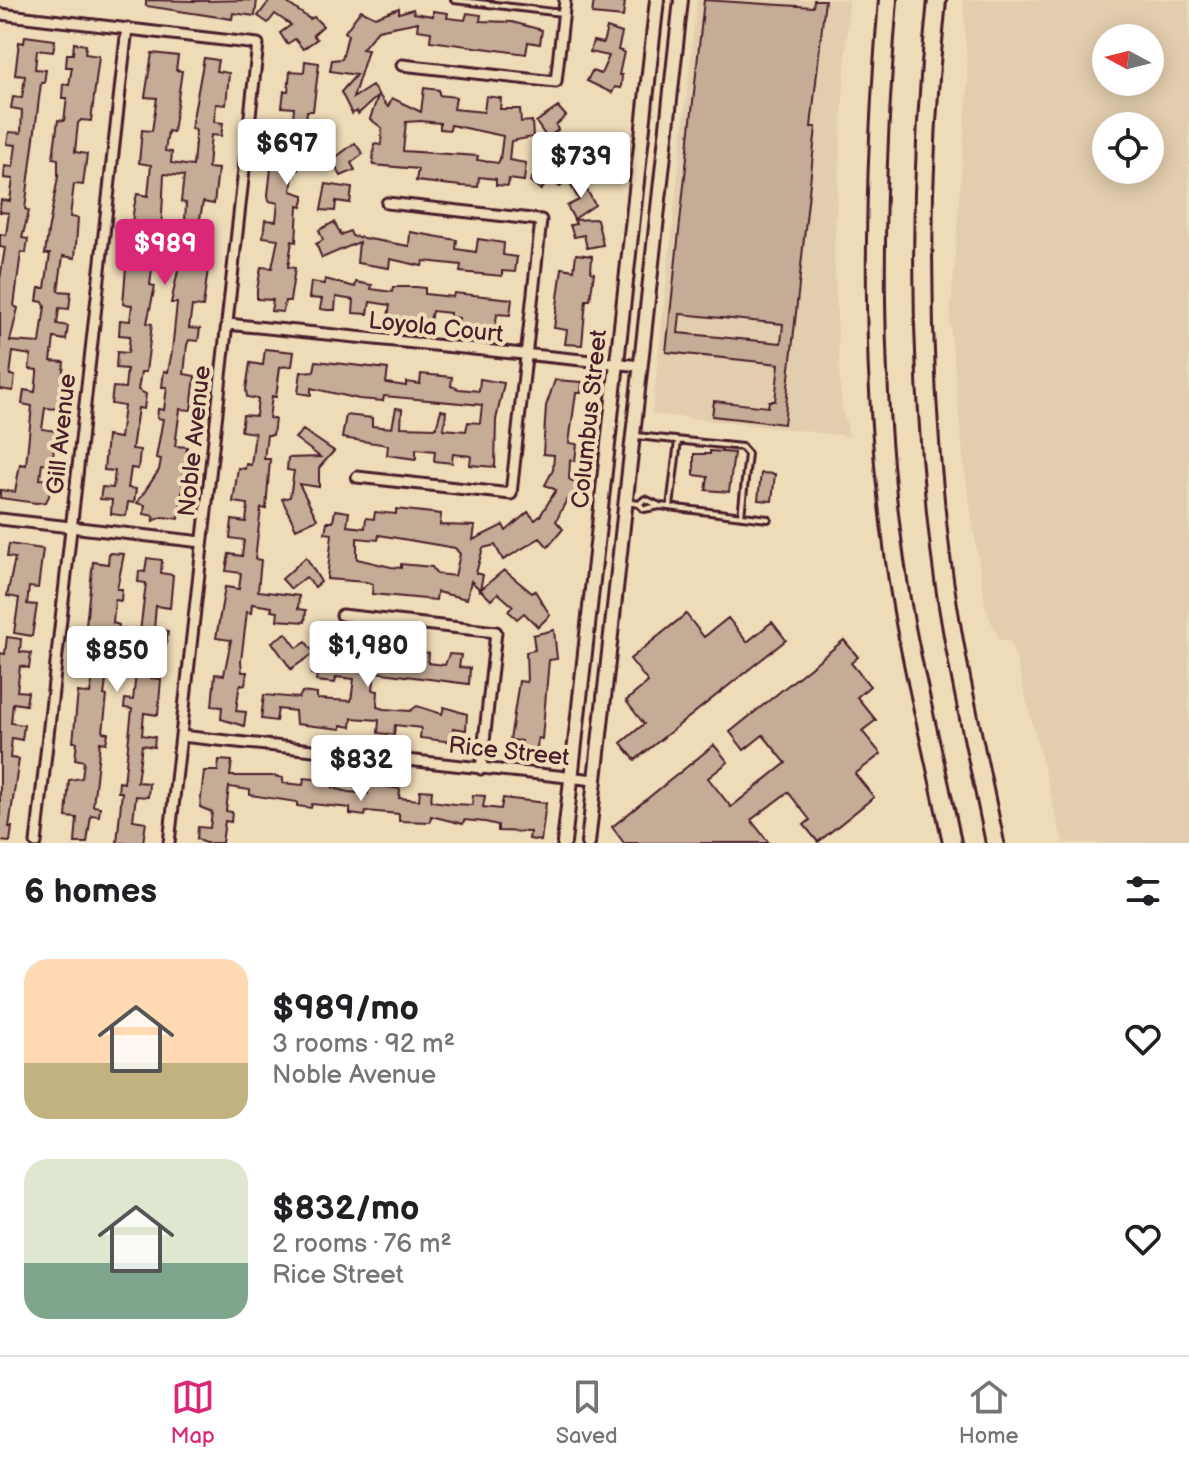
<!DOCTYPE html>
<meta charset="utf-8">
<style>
:root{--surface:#fff;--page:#f2f2f2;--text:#202124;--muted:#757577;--line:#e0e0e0;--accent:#db2777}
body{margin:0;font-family:"Balsamiq Sans",sans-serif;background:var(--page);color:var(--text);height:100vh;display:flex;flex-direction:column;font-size:30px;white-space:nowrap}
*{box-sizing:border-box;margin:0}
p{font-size:26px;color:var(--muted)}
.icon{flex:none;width:44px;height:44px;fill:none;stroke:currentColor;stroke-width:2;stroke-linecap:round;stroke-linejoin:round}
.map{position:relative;height:843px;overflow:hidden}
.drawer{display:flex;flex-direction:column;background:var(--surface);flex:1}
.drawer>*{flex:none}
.needle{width:52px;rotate:277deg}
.buttons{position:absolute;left:1092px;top:24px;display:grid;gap:16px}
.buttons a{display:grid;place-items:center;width:72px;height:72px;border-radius:50%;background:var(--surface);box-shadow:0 4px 20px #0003;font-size:40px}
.price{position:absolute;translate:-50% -68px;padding:0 18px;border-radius:8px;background:#fff;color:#222;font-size:26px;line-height:52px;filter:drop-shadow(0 2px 4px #0008)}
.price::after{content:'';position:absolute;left:50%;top:48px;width:24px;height:18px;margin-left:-12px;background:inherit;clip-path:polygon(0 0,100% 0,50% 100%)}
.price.selected{background:var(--accent);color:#fff}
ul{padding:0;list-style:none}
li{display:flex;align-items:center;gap:24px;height:200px;padding:0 24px}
li span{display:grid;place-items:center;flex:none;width:224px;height:160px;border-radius:24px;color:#555}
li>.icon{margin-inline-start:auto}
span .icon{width:96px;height:96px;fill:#fffc;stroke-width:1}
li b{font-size:34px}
h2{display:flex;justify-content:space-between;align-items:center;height:96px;padding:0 24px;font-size:34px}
.tab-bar{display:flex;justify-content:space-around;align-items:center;height:112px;border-top:2px solid var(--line);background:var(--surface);font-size:22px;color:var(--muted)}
.tab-bar a{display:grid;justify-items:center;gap:4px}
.tab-bar .selected{color:var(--accent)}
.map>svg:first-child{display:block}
</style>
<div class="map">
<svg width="1189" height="843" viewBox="0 0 1189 843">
<rect width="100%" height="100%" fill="#eedbb8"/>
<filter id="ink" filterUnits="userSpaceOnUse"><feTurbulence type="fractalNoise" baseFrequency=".0125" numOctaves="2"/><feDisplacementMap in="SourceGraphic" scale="16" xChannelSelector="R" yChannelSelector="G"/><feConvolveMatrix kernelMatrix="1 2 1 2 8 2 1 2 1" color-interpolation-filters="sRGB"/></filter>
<g filter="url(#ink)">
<path fill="#e2cdae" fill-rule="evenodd" d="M697 0H849L834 251 841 403 849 436 652 414Z
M963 0H1189V843H1063L1015 655 1010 642 999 639 986 609 964 466 950 322 968 82ZM1106 38H1150V82H1106ZM1106 126H1150V170H1106Z"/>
<path fill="#c5ac96" stroke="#4a1f2b" stroke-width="2" fill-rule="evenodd" d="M146 0 197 1 257 0 255 16 233 13 232 19 146 6Z
M270 0H283L310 19 314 17 323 26 313 35 317 39 303 49 295 39 287 44 280 33 291 25 275 14 268 23 258 16Z
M594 0 625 2 623 17 592 14Z
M704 0 813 7 814 0H825L811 127H816L784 424 712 416 714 401 768 407 769 401H775L779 364 666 352ZM680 314 783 324 781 343 678 333Z
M399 8V13L413 9 414 13 433 16V11L448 13 447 18 465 20 467 13 481 15 480 21 512 22 542 30 540 44 528 42 526 54 430 41 431 32 417 30 418 22 378 30 362 49 368 50 353 98 372 86 388 107 392 98 421 112 424 88 439 90V95L456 97 454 109 484 112 486 96 501 98 500 109H520L521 122 532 121 533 137 511 141 509 160 526 163 524 181 509 179 508 186 496 185V179L479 177 478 187 461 186 416 181 418 169 373 165 374 144 381 145 382 128 370 119 378 96 358 114 356 111 352 114 341 92 356 75 330 71 332 60 342 59 348 35 345 32 361 10 375 17ZM420 121 440 123V129L450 130 451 125 503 136 500 159 498 163 477 160 478 156 403 151 406 122Z
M607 28 622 33 618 50 624 52 619 75H622L621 88 615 87 612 93 587 81 592 71 601 74 609 56 590 52 593 41 603 43Z
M25 36 55 40 53 52 37 50 35 69 46 70 44 83H41L25 209 29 211 22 238 28 239 26 253 21 252 14 306 18 308 10 341 40 343 45 306 43 302 37 301 39 288H45L50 254H45L48 232 58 177V159L53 158 58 120 64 121 67 98H62L63 84 69 85 72 67H66L67 54H73L74 43 86 45 85 54 99 56 91 121 81 120 78 123 75 152 87 154 83 185 74 184 70 217 78 218 75 258 63 256 58 291 71 292 69 309 59 308 57 324 68 326 66 340 54 338 51 361 64 362 59 409 45 408 42 429 56 431 52 464 42 463 40 479 51 480 49 496 46 502 36 503 0 498V490L15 492 20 464 26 465 32 406 22 404 24 390 35 392 37 374V370L29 369 31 355 13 352 10 375 15 376 13 391 0 389V279L5 248 0 247V234L6 235 9 213 0 212V207L1 200 10 201 13 179 4 178 5 166 13 167 16 145 7 144 9 132 21 133 22 110 11 108 13 97 22 98 25 76 15 75 19 42 24 43Z
M152 53 178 56 176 70 182 71 173 132 168 131 165 151 172 152 171 163 193 166 196 130 191 129 204 58 218 60 216 71 229 73 226 105 216 104 214 122 223 123 221 136 211 135 209 155 208 168 218 169 214 204 203 202 197 235 211 237 209 252 198 251 196 267 208 269 203 307 192 306 189 328 200 329 198 341 189 340 187 345 184 374 195 376 191 410 180 409 175 446 187 447 179 519 163 517 153 521 154 516 144 514 145 505 137 503 159 470 161 459 156 458 163 419 157 418 158 409 164 410 167 387H162L164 371 168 372 172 351 177 303H171L179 266 172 265 174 247 181 248 184 237 186 203 181 202 184 176 164 174 161 235 155 234 153 255 162 258 160 270 152 269 150 285 155 286 147 323 152 324 146 372H141L138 390 146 394 144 409 138 408 132 449 140 450 138 469 131 468 128 488 136 489 134 503 128 502 126 516 111 514 112 500 100 499 102 487 113 488 115 471 104 470 107 436 120 438 124 406 111 404 113 387 125 388 127 369 116 368 117 352 128 353 130 336 119 335 120 320 130 321 132 305 123 304 126 267 136 268 140 246 142 233 131 231 134 207 137 194 148 196 150 175 151 165 139 163 142 130 152 131 157 98 145 97Z
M305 61 319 63 313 111H307L304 146H301L298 170H294L291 191 304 195V200L302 207 298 206 296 242 292 241 288 267 295 268 290 301H285L283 312 271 311 273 300 257 299V290L261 267 272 268 278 239 263 237 265 220 276 221 278 203 269 201 268 195 276 125 292 127 294 108 282 107 284 91H288L290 71 304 72Z
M558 107 566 116 556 125 558 130 547 138 536 122Z
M355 143 363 154 351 163 355 170 341 176 332 160Z
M550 154 569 176 560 187 550 179 541 190 530 181Z
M581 179 595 205 574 219 567 206 579 200 570 184Z
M326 184 352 188 350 203 336 201 335 211 321 210Z
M597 219 603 245 587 248 584 235 574 237 570 225 576 224 574 220Z
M334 222 341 235 350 231 352 236 409 246 410 232 457 240 456 249 476 252 478 239 504 243 503 255 517 257 515 272 502 271V276L460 272 461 265 424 261 422 266 390 259 389 268 357 263 359 242 322 258 316 244 323 240 319 230Z
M576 254 592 256 591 272 594 273 590 300H586L582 345 565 344 567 330 554 328 562 268 574 270Z
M325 279 355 287 356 282 366 284 372 285 371 289 392 292 393 287H416L425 288V294L453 297 454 293 512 299 510 315 497 314 495 329 458 325 459 318 450 317V313L432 311 430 321 388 317 390 305 370 302 368 314 353 313 354 300 336 297 335 310H327L320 309 322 299 309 298 311 282 324 284Z
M265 349 294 352 292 366 280 367 276 397 272 396 269 418 275 419 273 435H267L264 459H270L266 509 261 508 255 559 261 560 258 591 299 596 298 609 306 610 305 622 277 620 278 612 271 611 272 607 252 604 251 613 247 612 241 661 242 672H247L245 685 241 684 239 689 236 711 246 712 244 726 221 719 222 707 212 706 215 674 224 675 231 640 216 638 225 587 239 589 241 573 226 571 229 554 242 556 244 540 230 538 232 520 246 522 248 504 233 502 238 468 245 469 246 464 251 465 255 433 241 431 243 415 256 416 258 399 247 397 246 389 250 363 263 365Z
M316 361 388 369 386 383 406 386V382L420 384 421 374 452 377 451 386 459 389 479 391 480 379 504 383 496 420 495 467 470 465 471 456 453 454 452 463 434 461 435 451 416 449V459L394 456 387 455 388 445 342 438 346 415 372 418V426L392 428 396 408 402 409 401 427 436 428 441 410 446 411 444 429 466 431 468 422 480 423 482 405 384 396 383 401 359 399 311 388V395L298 393 301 372 314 371Z
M555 380 582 382 581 393H576L569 443 577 444 575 461 570 460 569 479 579 485 571 501 567 499 556 521 563 529 548 547 540 538 503 560 495 545 483 548 476 573 483 575 480 590 504 570 532 593 535 591 550 615 538 627 524 613 517 619 508 611 513 606 498 593 491 600 471 581 467 599 437 592 436 600 372 594 373 584 366 582 327 579 332 534 325 533 327 522H333L335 510 349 512 347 526 365 528 366 518 374 519 375 512 396 514V509L441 514 440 525 475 526 473 540 503 525 506 531 528 512 535 520 540 516 556 490 545 485 553 470 554 455 543 454 546 406ZM379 535 455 548 460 554 455 576 437 574 432 567 401 564V568L391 567 357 559V538L378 540Z
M303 430 334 451 319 468V487L299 484 317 519 296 529 282 499 290 497 294 471 287 470 288 458 320 457 295 438Z
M710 451 734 453 729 492 706 490 708 477 694 475V454H710Z
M761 473 775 474 772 501 758 500Z
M9 544 43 549 38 588 29 587 27 604 37 605 32 636 14 633 19 598 7 596 15 558 7 557Z
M109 553 124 554 117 589H122L121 601 115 600 113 623 119 625 118 629 140 632 146 583 138 582 139 571 145 572 147 558 162 560 161 573 173 575 170 608 156 606 154 629 168 631 166 646 154 645 151 664V678L161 679 158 715 144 713 142 735 155 737 154 747 142 745 137 782 149 783 148 797 136 796 133 820 146 822 143 843H117L122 792H118L119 782 124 783 132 709 124 708 125 699 133 700 139 647 130 646V641L112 639 104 695 107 696 103 732 108 733 106 743 100 742 93 806 100 807 99 816 91 815 87 843H75L77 818 66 817 69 780 82 778 84 761 75 759 77 742H73L78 692 90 694 93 674 81 673 83 658 96 659 99 636 85 634 91 579 93 562 108 564Z
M306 557 321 582 315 587 306 577 291 589 282 579Z
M686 614 704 637 728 618 747 642 772 622 786 640 635 760 621 743 644 724 626 701 648 682 630 659Z
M554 630 557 659 549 660 542 739 538 738 536 757 520 755 522 741 510 740 519 681 527 682 526 652 535 650 533 635Z
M286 633 297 648 306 642 313 652 314 649 325 648 364 656 365 645 429 653 428 663 445 665 449 654 461 655 459 667 470 668 469 684 375 672 373 690 378 691 377 707 384 709 410 711 417 706 442 714 444 707 467 714 466 730 453 728 452 742 420 738 421 728 395 725 394 735 378 733 379 720 352 718 351 727 341 725V729L296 724 295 711 278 709 276 721 261 719 264 695 299 698 302 692 317 694V699L351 701 354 679 336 677 335 683 316 681 317 675 311 674 313 654 291 669 272 642Z
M7 637 21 639 20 652 31 653 29 668 20 666 17 691 28 692 26 705 13 703 11 723 24 725 22 740 12 738 10 758 19 759 9 827H12L10 842 0 841V653L5 654Z
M844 640 858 657 851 663 870 686 857 697 876 720 862 731 881 754 855 774 874 797 818 842 804 825 810 820 788 792 751 820 769 843H624L612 827 714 745 728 762 708 778 731 807 786 763 763 735 744 750 730 732Z
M219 760 232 761 230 776H274L283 778V783L303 785 304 778 334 781 333 788 349 792 368 794 369 784 400 789 399 798 419 800 420 790 432 791 431 801 454 804 472 805 473 795 485 796 483 807 501 809 503 798 546 803 541 841 529 839 530 832 498 831V825L485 822 464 820 463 824 431 816 430 822 399 821V814L366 811 365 816 350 814V808L312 804 311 808 297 806V802L250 795V790L229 787 226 811 232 812 231 822 225 821 222 843H205L197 839 198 827 210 828 212 812 200 807 204 771H218Z"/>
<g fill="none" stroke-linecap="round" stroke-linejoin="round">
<defs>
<path id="lane" d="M454 0 562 13
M637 436 742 447 748 454 741 516
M627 502 639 504 644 509 660 506 645 499 639 504
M660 506 768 519
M670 507 678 441"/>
<path id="street" d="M0 14 258 44 169 843
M402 65 556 82 565 0
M227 324 641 366
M357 477 511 494 541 220 387 203
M0 519 202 542
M342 615 496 632 481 769
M181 736 595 780
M36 843 127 28"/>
<path id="secondary" d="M564 843 657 0
M588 843 681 0"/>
<path id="highway" d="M888 0C871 204 868 415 904 617 918 693 937 768 952 843
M937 0C917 185 919 373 941 557 953 653 976 748 995 843"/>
</defs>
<use href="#lane" stroke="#4a1f2b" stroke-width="10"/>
<use href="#street" stroke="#4a1f2b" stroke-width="15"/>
<use href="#secondary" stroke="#4a1f2b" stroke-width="18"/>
<use href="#highway" stroke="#4a1f2b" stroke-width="22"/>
<use href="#lane" stroke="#eedbb8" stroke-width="4"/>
<use href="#street" stroke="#eedbb8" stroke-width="9"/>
<use href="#secondary" stroke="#eedbb8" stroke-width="12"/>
<use href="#highway" stroke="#eedbb8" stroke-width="16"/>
</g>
</g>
<g text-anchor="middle" stroke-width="8" stroke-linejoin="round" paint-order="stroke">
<g font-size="24" fill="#4a1f2b" stroke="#eedbb8">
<text transform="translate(436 327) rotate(6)" y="8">Loyola Court</text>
<text transform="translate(589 419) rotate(-84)" y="8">Columbus Street</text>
<text transform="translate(61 434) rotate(-84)" y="8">Gill Avenue</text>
<text transform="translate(194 441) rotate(-84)" y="8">Noble Avenue</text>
<text transform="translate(509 751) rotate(6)" y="8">Rice Street</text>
</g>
</g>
</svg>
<div class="buttons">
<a><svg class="needle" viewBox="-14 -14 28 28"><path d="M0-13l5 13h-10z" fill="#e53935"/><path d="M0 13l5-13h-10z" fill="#757577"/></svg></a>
<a><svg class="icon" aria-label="locate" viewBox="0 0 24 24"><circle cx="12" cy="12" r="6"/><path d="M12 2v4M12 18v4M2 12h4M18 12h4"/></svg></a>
</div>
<b class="price" style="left:287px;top:187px">$697</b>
<b class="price" style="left:581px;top:200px">$739</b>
<b class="price selected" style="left:165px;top:287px">$989</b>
<b class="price" style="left:368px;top:689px">$1,980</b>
<b class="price" style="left:117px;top:694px">$850</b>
<b class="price" style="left:361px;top:803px">$832</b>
</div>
<section class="drawer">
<h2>6 homes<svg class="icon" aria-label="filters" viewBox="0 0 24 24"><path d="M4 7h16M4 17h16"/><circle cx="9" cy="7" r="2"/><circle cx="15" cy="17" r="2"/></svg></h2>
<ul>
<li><span style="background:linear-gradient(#ffd9b3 65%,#c2b280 0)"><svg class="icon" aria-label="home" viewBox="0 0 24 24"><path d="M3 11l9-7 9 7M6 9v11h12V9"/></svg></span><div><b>$989/mo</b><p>3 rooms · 92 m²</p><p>Noble Avenue</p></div><svg class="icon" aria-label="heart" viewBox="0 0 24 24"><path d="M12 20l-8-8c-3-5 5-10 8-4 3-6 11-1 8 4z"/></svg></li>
<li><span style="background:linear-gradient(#dfe7d0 65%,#7fa58c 0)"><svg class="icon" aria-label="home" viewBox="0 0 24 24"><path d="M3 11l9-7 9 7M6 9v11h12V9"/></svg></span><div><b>$832/mo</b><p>2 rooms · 76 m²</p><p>Rice Street</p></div><svg class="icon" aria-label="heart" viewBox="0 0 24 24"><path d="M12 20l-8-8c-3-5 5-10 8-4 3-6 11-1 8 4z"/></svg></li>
</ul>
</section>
<nav class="tab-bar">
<a class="selected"><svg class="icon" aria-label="map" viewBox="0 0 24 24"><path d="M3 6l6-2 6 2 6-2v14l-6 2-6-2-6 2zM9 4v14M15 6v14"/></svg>Map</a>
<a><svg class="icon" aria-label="saved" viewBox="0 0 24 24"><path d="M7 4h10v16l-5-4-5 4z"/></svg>Saved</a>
<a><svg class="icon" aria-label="home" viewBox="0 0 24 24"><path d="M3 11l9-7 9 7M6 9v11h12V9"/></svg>Home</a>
</nav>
